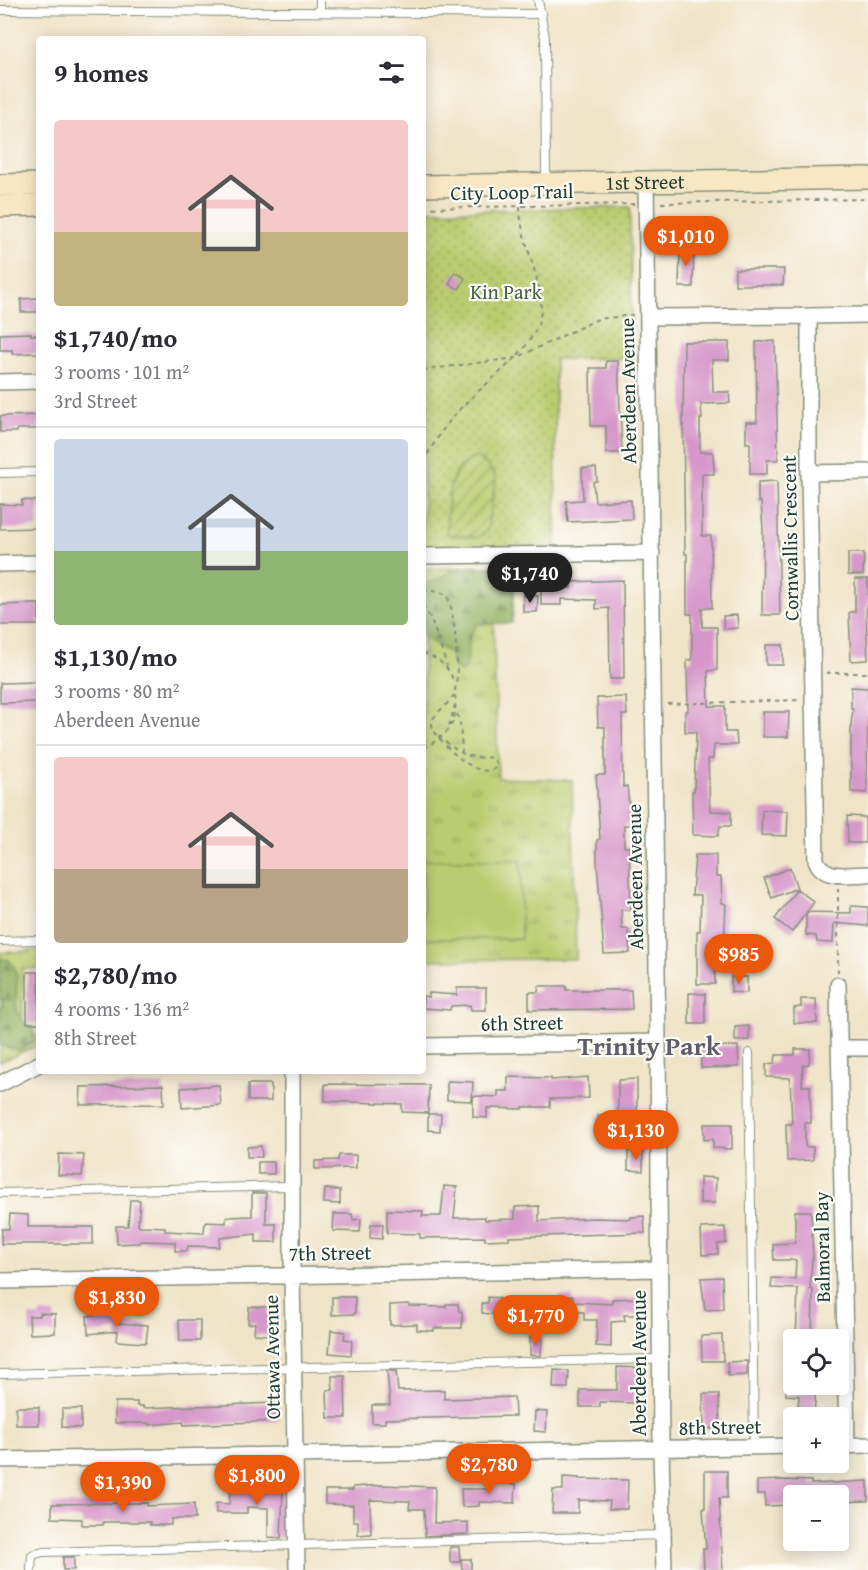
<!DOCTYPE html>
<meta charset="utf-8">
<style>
:root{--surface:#fff;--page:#f7f7f7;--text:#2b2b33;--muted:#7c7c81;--line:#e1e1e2;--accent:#ea580c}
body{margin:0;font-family:"Gentium Book Plus",serif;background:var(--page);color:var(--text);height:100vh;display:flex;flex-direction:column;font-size:22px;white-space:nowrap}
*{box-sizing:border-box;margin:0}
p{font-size:20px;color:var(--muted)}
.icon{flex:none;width:33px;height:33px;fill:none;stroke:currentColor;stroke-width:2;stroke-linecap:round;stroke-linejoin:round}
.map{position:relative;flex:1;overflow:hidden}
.drawer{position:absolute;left:36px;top:36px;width:390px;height:1038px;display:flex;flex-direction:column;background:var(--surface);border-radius:6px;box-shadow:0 3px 15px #0003}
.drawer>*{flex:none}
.tools{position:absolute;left:783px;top:1329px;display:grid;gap:12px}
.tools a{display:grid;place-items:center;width:66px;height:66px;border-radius:6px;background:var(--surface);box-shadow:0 3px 15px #0003;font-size:30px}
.price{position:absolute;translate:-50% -51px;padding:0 14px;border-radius:21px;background:var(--accent);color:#fff;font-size:20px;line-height:39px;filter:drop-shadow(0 2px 3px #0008)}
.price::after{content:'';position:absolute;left:50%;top:36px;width:18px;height:14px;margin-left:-9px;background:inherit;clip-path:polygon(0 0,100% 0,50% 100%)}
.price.current{background:#222;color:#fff}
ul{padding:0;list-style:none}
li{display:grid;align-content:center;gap:12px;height:318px;padding:0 18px}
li+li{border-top:2px solid var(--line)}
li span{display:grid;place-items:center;height:186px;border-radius:6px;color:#555}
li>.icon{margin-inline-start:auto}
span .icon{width:108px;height:108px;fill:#fffc;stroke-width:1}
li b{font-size:26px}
h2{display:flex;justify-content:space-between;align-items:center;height:72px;padding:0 18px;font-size:26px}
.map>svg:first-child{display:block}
</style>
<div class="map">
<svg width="868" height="1570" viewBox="0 0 868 1570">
<defs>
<pattern id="grass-tufts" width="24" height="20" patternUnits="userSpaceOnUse" patternTransform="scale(1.5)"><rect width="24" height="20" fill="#bbcc70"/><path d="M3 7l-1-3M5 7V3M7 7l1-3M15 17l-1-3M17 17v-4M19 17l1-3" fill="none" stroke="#97a75d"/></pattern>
<pattern id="forest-firs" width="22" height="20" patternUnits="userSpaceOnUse" patternTransform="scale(1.5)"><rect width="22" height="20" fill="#94b062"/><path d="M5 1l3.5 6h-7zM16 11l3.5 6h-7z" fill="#789052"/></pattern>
<pattern id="park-dots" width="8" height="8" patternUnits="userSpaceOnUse" patternTransform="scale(1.5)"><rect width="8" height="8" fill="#bbcc70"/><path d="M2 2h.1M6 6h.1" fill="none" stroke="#97a75d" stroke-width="1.8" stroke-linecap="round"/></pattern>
<pattern id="garden-furrows" width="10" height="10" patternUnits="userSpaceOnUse" patternTransform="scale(1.5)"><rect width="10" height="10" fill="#bbcc70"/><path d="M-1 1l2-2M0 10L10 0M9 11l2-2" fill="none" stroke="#97a75d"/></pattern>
</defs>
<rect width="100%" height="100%" fill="#fdfcf7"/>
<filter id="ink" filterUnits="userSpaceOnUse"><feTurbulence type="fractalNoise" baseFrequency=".0167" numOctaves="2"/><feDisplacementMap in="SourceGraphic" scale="12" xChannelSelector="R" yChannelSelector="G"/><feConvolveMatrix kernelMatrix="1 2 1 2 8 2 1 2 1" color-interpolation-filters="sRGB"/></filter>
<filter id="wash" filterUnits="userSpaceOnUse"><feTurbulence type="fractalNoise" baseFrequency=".008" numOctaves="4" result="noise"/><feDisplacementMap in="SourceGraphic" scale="24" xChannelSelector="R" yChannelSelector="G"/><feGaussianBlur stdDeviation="1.35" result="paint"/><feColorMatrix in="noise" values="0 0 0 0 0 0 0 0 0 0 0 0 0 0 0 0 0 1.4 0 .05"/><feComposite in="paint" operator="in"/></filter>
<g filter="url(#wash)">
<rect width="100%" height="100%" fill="#efe4c8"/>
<path fill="url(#grass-tufts)" stroke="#6d8452" stroke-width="1.5" d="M492 567 498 778 572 780 576 959 423 960V569Z
M39 950V969H22L23 1036 37 1035 36 1046 0 1062V953Z"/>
<path fill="url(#forest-firs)" stroke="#5a764b" stroke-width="1.5" d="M471 567H516L512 623 477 624 470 637 466 669 461 672 454 668 451 654 423 636V584L439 580 450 571Z
M0 959 9 960C26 976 9 999 20 1017 23 1023 29 1026 34 1030L33 1042 19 1051 0 1045V1008L3 1006V1000L0 998Z"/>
<path fill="url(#park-dots)" stroke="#6d8452" stroke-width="1.5" d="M630 207 632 358 555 359 556 546 423 548V211Z"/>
<path fill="url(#garden-furrows)" stroke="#6d8452" stroke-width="1.5" d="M474 458H478L489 467 496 479 487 531 477 538 447 534C447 508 445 469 474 458Z"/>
<path fill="#bbcc70" stroke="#6d8452" stroke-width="1.5" d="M423 860H521V939H423Z"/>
<g id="blocks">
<path fill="#d797cb" d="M680 247 694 248 693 287H679Z
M735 269H784L783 285H735Z
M455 272 465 278 459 289 449 284Z
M37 298 38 312H21V299Z
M31 333V335H39V353L12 354V350H0V334Z
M775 341 778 460H767V474H750V443H746V422H757L756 342Z
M684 342H729V360H712L713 392H729L730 403 701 404 702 419H700V452H713L714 474H702V536H711L712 608H702V627H717V670L708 671 709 706H725V732H736L737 745H714L713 759H708L710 811 731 812V826H720L718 836 693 835 692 791H694L696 732H685V711H688L687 660H692V614H687V554H685L683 419Z
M606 361H618L622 453H606V426H591L590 368H606Z
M39 415V429H17V432H0V416Z
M582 468H596L597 481 593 482 595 502 631 500 632 519 568 522 566 501 583 500Z
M777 481 780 615H762L763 529 761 502H758V482Z
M22 500 39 501 37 528 0 529V504L22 505Z
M848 553H864L863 575H848Z
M855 579H868V606H866L868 660 851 661 849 612H855Z
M623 580 624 679H610L609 608 596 609V600L561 599V605H541V588H571V582Z
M523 595 538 596 537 612H523Z
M25 604H39V625H0V605Z
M737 615 738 628 724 629 723 616Z
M766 645H783V665H766Z
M39 682V702L0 703V683Z
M851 687 868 688 867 793 851 792V725L853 708H851Z
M626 697 627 715H622L623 787 627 786 631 825H624V847H629L631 910H621L622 929H628L630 953 604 954 597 862V840L600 839 596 775H605V727H598L597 698Z
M763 712H789L788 737H763Z
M762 810 788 811 787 836 761 835Z
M847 816 865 817V843H848Z
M695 855H716V877H721L722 903 726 904 724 946 715 947V984H697V931H700L701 895H692Z
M790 868 797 888 772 898 764 878Z
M797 889 814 902 807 912 851 913V906L868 907V926L834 923 833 943 817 942 816 936 806 935V913L792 932 775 919Z
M27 972H39V1023H27Z
M731 977H747V993L731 992Z
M539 986H566V990H631L632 1009 529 1010V992H538Z
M457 988H486V1010H471L470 1005 451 1006 450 1010 423 1008V996L429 997V993L457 995Z
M689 993 705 994V1024H689Z
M801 999H816L817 1023H794V1008L801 1007Z
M749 1026V1040L735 1041V1027Z
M738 1046 739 1067 701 1068V1047Z
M795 1049H810L809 1064 803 1065 802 1086H810L811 1123H805V1147H813V1160L787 1161 786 1124H792L790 1078 766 1077V1064L775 1063 776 1055H795Z
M508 1077 551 1078V1080L588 1077 589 1098 550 1099V1107H523V1109L487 1108V1118L473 1117V1096L498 1097V1091H508Z
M637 1079V1117H618V1080Z
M447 1081 473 1082 472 1101 447 1100Z
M248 1084H271V1101H248Z
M325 1084 429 1085 428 1113 402 1112V1104L325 1101Z
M163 1085 164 1104 80 1105 81 1087Z
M219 1085 221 1105 182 1108 181 1088Z
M428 1114H441L440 1131 428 1130Z
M598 1115 610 1116 609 1134H597Z
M704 1124H732V1149L713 1148V1139L704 1140Z
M261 1146 262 1157H247V1147Z
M628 1151H643V1171L628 1170Z
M59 1154 84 1155 82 1176 58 1175Z
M339 1155H356V1168L315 1169V1161L338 1160Z
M258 1162H274V1174H258Z
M700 1177 716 1178 715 1203H700Z
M444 1186 457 1187 454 1218 485 1217V1220L515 1219V1207L539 1206V1221L594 1218 631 1219V1217L644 1216 645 1233 509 1237V1239L485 1240V1237L420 1238V1234L387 1233V1210L423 1211 422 1216H441Z
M325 1189 340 1190V1204L324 1203Z
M252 1193H266V1224H276V1242H256V1234L220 1238 219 1247 188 1246 187 1251H175V1242L140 1241V1243L117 1244 116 1226H128L130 1200H140L138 1225 140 1226 165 1227V1231L204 1233 205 1222 226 1223V1217L252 1216Z
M795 1211H811L813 1259H812L810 1289H813L812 1340H796L798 1289 771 1288 772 1278 795 1279 796 1260H774L773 1244 795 1243Z
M10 1214 28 1215V1227H93V1244H1L2 1229H9Z
M334 1214H352L353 1220 361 1219 360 1232 333 1231Z
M371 1224H383L382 1239 370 1238Z
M725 1227 726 1243 718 1244V1254L702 1255 701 1228Z
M722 1277 723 1309 705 1310 701 1278Z
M559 1296H573V1302L612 1304V1299L639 1298V1315H624L625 1321 611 1322V1347L596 1346 597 1320H584V1312L553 1311V1319L518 1320V1317L482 1313V1303H488V1297L499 1298V1303L530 1304V1301H559Z
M332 1297H355V1314L332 1315Z
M409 1304V1306L446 1307V1304H458L459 1311 462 1312V1328H434V1331L417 1330V1324L390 1325V1305Z
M249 1307H269V1335L254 1334 255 1323 248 1324Z
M40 1313 55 1314V1333L30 1334 29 1316H40Z
M115 1313 116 1323 148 1325 146 1343 117 1341 118 1331 88 1334 87 1316Z
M179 1320H200V1341H180Z
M331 1330 345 1332 344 1339 352 1340 351 1355 329 1353Z
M722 1335 723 1361H702L701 1336Z
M530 1337 542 1338 541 1356 530 1355Z
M747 1361V1375L728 1376 727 1362Z
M617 1367 642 1368V1383H636L634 1403 600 1402V1407H580V1390H617Z
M554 1370 569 1371 568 1388H553Z
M387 1371H396L398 1391 444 1390V1399L514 1397 515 1416 385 1419V1423H372V1405H390Z
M332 1376H345L346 1418H328L327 1390H333Z
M786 1384H816L814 1418H797L799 1396 786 1395Z
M703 1394H719L720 1428 704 1429Z
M115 1402H137V1406H143V1408L277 1403 278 1421 184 1425 183 1422 149 1425V1423H115Z
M16 1407H39V1425H16Z
M62 1409H81V1428L62 1427Z
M535 1411 547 1412 546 1432 534 1431Z
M705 1471H727V1498H719L723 1570H704L703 1549H706L703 1509H705Z
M563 1477 579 1478V1479L628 1480 627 1509H609L610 1501 578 1500V1513H552L553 1490H563Z
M783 1480 811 1481V1484L868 1481V1501L838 1502V1496H794V1505L765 1506V1494H757V1481Z
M491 1483 516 1484 515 1503 479 1502V1506L462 1507 461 1489H491Z
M382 1485 435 1487 434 1523 468 1522V1534L425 1536 424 1509H409L410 1501 370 1500 371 1534 358 1535V1521H353V1505L325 1504V1490H353V1487Z
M230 1490H283L281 1538 268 1537V1508L247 1507V1513H216V1503L229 1504Z
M147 1503V1506L194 1504 195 1519H171V1525H150V1522H103V1525H82V1519L52 1518V1504Z
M450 1547H459L460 1562H450Z
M63 1557H74V1570H63Z
M461 1559H471V1570H462Z"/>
</g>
</g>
<g filter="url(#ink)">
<use href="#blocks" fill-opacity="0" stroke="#87907e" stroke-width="1.5"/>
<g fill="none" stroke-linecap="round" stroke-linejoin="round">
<defs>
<path id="lane" d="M538 0 545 38 546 182
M0 10 542 14
M320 12V0
M0 473 39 472
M0 941 39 940
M749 1053 754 1447
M0 1193 292 1186
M0 1374 660 1359
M31 1570 32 1555 43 1552 663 1535"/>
<path id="street" d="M646 183 658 1042 661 1449 664 1570
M809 316 868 315
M648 317 809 316V473L816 860C824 881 850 874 868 874
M0 382 39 381
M809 473 868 472
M423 556 652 553
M0 564 39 563
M838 985 847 1446
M423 1046 658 1042
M840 1048H868
M292 1071V1275L297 1570
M0 1084 39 1064
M0 1281 660 1269
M838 1446 868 1445
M0 1460 794 1446"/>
<g id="secondary">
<path d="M0 185 39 184"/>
<path id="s1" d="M423 186 868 178"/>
<path d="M0 206 39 205"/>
</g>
</defs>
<use href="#lane" stroke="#87907e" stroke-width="10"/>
<use href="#street" stroke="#87907e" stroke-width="18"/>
<use href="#secondary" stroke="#87907e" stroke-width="24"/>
<path stroke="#87907e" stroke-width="2" stroke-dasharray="4.5 4.5" stroke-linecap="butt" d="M661 203 868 199
M423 208 634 204
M423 370 516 358 598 319 633 315
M423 462C435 441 448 420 466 403 490 378 540 347 541 309 541 273 520 241 520 206
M423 590 440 592 447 595C455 611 462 683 452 698 447 705 438 711 433 719 432 723 431 724 433 728 439 743 482 785 497 766 495 753 483 759 474 757 459 755 448 743 437 735
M423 606 431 619 447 666
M423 653C439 659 449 666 454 683
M826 673H868
M667 704 799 700
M457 714 460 722 462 752
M449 726 455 705
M423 748C452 733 457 724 455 692
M838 888V972"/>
<use href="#lane" stroke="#fff" stroke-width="8"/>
<use href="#street" stroke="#fff" stroke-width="15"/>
<use href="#secondary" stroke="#f9e7c3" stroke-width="21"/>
</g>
</g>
<g text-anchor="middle" stroke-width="4.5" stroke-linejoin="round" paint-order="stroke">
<g font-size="20" fill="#1f3d34" stroke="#fdfcf7">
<text dy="7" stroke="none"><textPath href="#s1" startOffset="222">1st Street</textPath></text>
<text transform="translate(512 192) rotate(-1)" y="7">City Loop Trail</text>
<text transform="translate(628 391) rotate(-91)" y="7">Aberdeen Avenue</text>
<text transform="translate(790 538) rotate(-91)" y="7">Cornwallis Crescent</text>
<text transform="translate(635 877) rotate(-91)" y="7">Aberdeen Avenue</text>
<text transform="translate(522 1023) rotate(-1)" y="7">6th Street</text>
<text transform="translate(822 1247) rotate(-91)" y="7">Balmoral Bay</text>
<text transform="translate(330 1253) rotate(-1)" y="7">7th Street</text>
<text transform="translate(272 1357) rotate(-91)" y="7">Ottawa Avenue</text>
<text transform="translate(639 1363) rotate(-90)" y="7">Aberdeen Avenue</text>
<text transform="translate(720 1427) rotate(-1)" y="7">8th Street</text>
</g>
<g font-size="20" fill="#466143" stroke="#fdfcf7">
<text x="506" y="299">Kin Park</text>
</g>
<g font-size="26" font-weight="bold" fill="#5f5c69" stroke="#fdfcf7">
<text x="649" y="1055">Trinity Park</text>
</g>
</g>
</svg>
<div class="tools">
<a><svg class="icon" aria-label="locate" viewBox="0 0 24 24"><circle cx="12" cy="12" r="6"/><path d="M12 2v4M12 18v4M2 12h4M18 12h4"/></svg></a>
<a>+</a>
<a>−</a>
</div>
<b class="price" style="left:686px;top:267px">$1,010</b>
<b class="price current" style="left:530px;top:604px">$1,740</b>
<b class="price" style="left:739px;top:985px">$985</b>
<b class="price" style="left:636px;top:1161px">$1,130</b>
<b class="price" style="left:117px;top:1328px">$1,830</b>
<b class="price" style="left:536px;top:1346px">$1,770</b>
<b class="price" style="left:489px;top:1495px">$2,780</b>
<b class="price" style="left:257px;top:1506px">$1,800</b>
<b class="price" style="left:123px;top:1513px">$1,390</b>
<section class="drawer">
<h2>9 homes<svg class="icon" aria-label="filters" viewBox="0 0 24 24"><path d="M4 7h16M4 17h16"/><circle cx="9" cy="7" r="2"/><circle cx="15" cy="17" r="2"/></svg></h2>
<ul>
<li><span style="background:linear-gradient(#f6c9c9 60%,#c2b280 0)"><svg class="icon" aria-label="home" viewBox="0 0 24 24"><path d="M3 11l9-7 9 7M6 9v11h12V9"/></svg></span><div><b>$1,740/mo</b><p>3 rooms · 101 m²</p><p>3rd Street</p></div></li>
<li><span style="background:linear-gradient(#c9d6e8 60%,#8fb573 0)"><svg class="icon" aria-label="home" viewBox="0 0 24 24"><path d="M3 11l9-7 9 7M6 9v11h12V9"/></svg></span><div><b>$1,130/mo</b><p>3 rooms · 80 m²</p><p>Aberdeen Avenue</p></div></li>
<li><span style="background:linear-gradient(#f6c9c9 60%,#b9a48a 0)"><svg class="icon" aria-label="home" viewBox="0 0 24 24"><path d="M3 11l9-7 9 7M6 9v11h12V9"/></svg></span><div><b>$2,780/mo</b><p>4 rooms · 136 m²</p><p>8th Street</p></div></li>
</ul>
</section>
</div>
